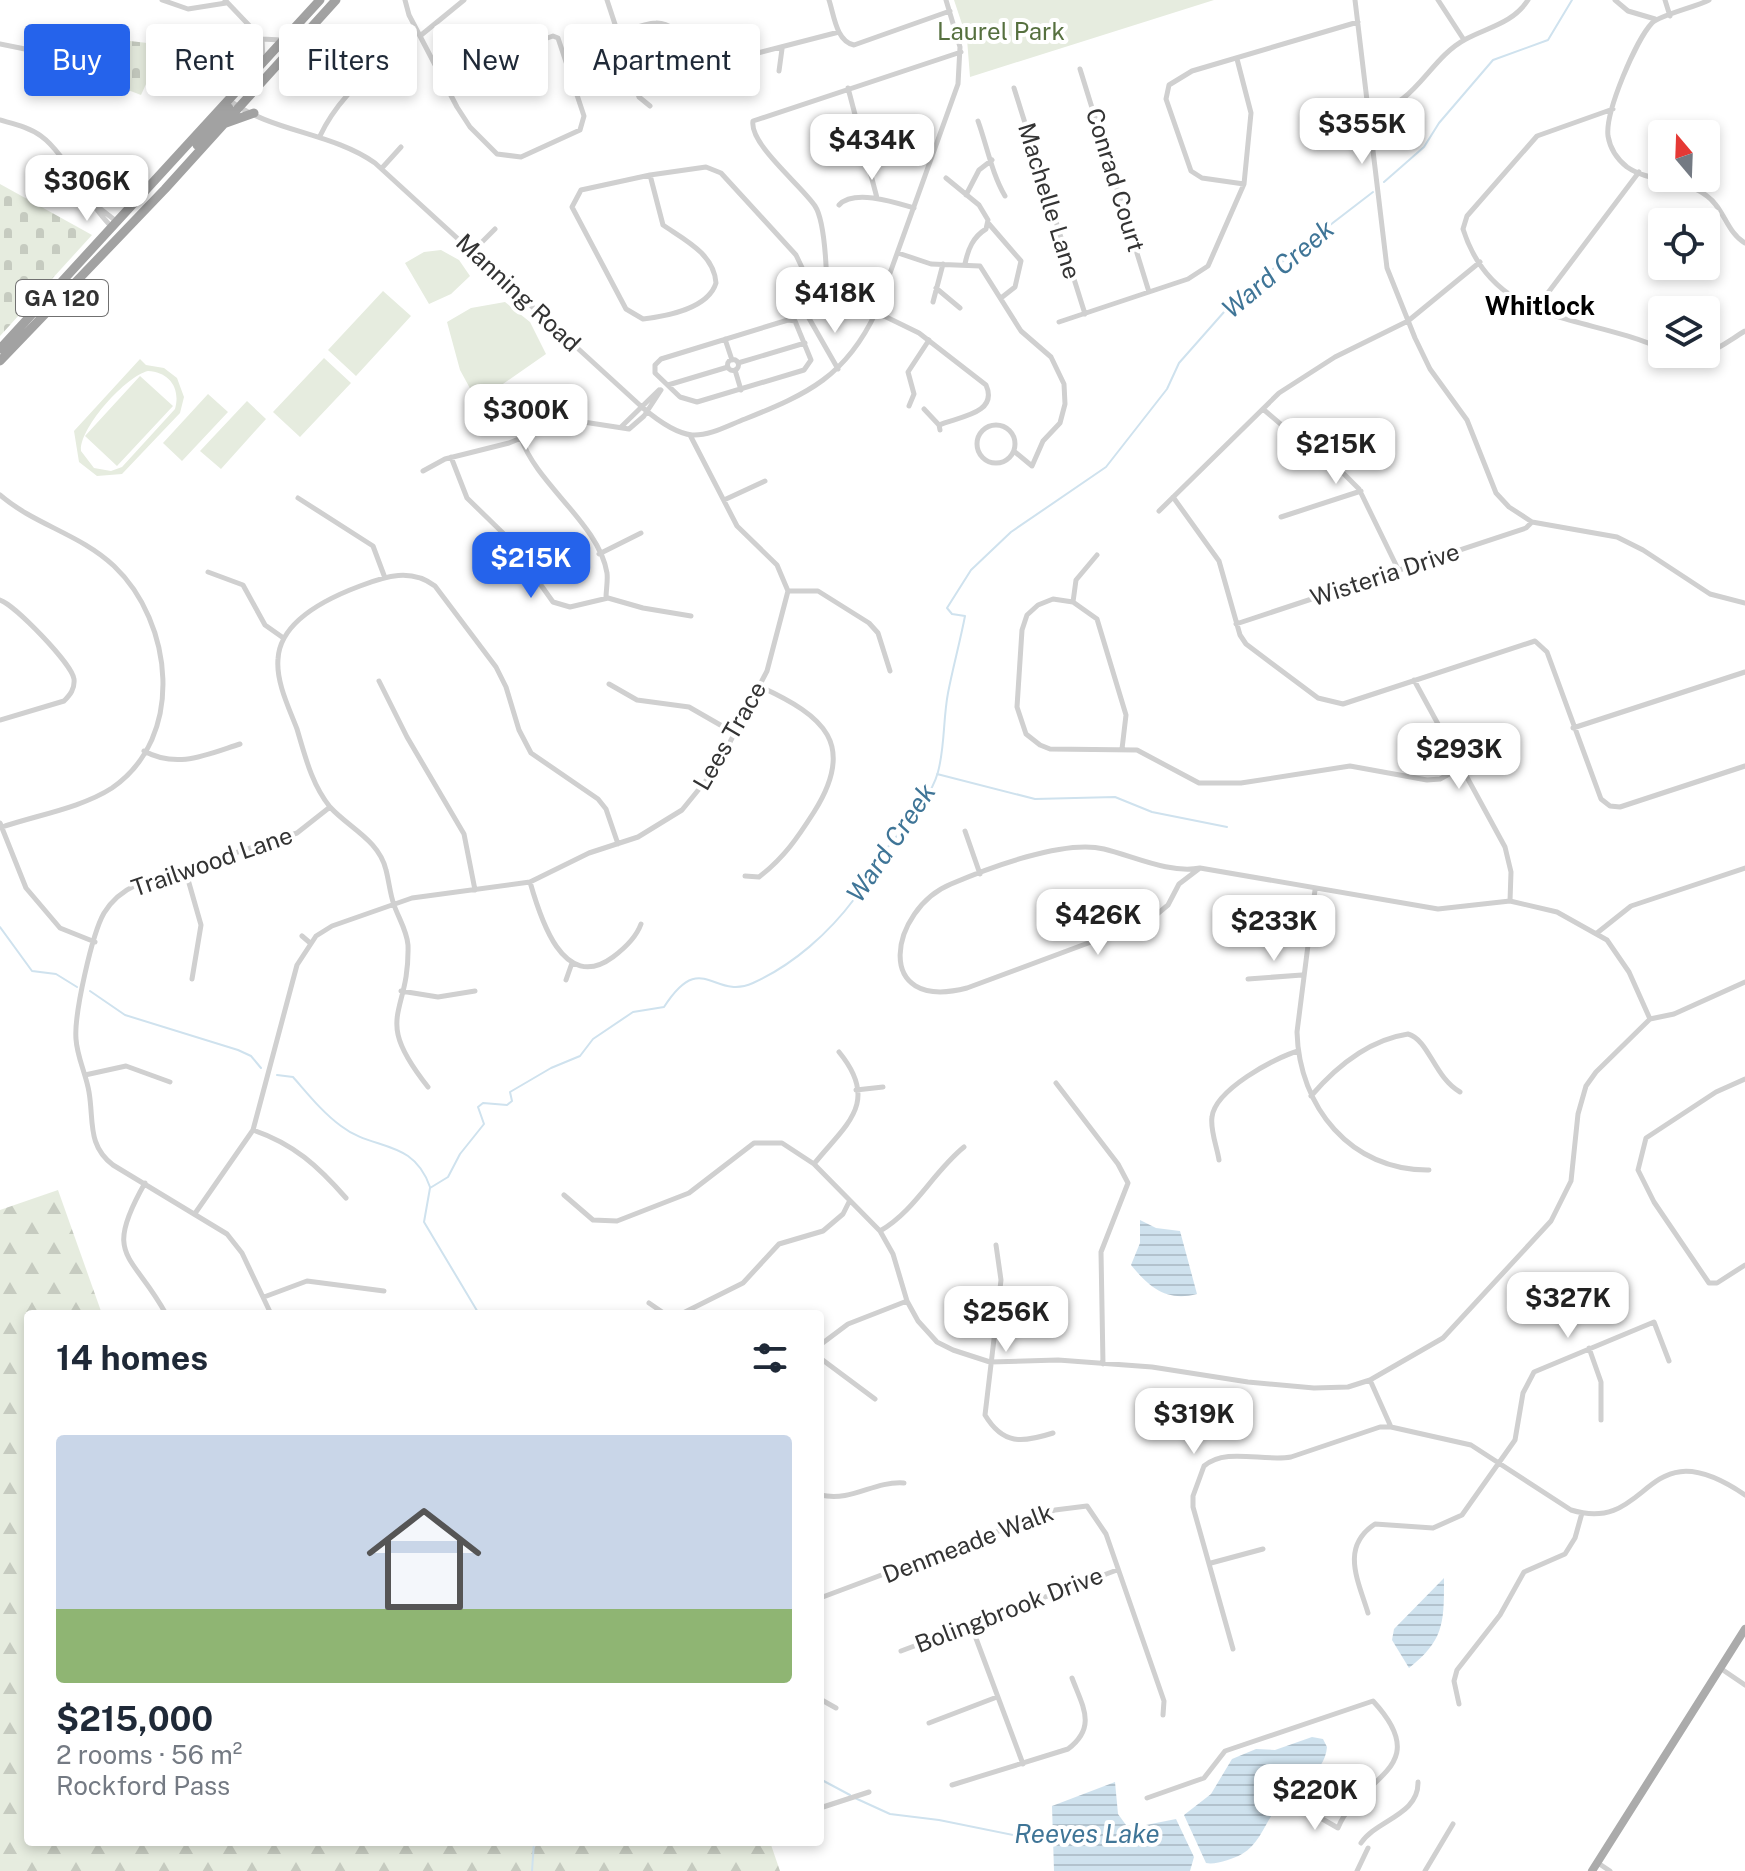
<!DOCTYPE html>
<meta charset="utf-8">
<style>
:root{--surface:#fff;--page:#f2f2f3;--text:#1f2937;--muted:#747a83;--accent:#2563eb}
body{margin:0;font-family:"Public Sans",sans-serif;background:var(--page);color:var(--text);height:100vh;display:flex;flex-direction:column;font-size:30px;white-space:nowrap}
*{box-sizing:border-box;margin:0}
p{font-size:26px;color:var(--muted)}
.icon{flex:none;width:44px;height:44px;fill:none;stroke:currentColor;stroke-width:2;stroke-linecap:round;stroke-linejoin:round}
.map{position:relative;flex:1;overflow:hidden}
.drawer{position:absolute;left:24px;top:1310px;width:800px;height:536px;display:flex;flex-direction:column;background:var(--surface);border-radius:8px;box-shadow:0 4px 12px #0003}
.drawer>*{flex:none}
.hud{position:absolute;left:24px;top:24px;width:800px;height:72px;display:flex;gap:16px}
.needle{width:52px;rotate:341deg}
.buttons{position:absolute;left:1648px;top:120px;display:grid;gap:16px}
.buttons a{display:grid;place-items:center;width:72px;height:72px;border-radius:8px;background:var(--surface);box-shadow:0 4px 12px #0003;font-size:40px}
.price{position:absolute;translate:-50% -68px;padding:0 18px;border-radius:16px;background:#fff;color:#222;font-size:26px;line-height:52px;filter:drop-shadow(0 2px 4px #0008)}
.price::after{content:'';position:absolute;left:50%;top:48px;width:24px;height:18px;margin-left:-12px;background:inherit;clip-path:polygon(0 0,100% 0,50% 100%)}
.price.selected{background:var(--accent);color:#fff}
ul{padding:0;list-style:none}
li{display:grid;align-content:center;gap:16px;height:424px;padding:0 32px}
li span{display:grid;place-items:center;height:248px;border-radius:8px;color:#555}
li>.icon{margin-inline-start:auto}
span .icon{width:144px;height:144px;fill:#fffc;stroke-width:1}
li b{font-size:34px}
h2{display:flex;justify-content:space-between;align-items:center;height:96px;padding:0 32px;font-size:34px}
.chip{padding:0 28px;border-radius:8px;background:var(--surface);box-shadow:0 4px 12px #0003;font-size:28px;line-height:72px}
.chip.selected{background:var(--accent);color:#fff}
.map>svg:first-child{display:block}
</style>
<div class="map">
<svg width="1745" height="1871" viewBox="0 0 1745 1871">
<defs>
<pattern id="forest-firs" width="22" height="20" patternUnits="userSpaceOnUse" patternTransform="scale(2)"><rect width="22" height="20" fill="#e6ecdf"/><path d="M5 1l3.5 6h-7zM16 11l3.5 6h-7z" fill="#c6cbc0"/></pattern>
<pattern id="cemetery-stones" width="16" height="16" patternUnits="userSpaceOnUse" patternTransform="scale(2)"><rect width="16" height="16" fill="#e6ecdf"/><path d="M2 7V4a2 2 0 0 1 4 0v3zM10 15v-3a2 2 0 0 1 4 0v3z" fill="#c6cbc0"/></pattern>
<pattern id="water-rules" width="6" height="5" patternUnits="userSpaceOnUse" patternTransform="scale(2)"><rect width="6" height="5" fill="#cfe2ee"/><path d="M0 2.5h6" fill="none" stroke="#b2c2cd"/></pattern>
</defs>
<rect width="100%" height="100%" fill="#fff"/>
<path fill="url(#forest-firs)" d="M58 1190 102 1314H28V1842H770L780 1871H0V1210Z"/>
<path fill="url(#cemetery-stones)" d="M88 36 164 45 141 95 86 74Z
M0 184 92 235 0 336Z"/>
<path fill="#e6ecdf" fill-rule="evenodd" d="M954 0H1214L970 77 967 39Z
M441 250 459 260 470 276 451 294 429 304 405 263 424 252Z
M383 291 411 316 356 376 328 350Z
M505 302 530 322 546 354 500 386 480 395 472 392 460 370 447 322 471 308Z
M324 358 351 383 300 437 273 412Z
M140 359 146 365 164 368 177 378 184 397 180 413 122 474 97 476 79 462 74 431ZM148 371C169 372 181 388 175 409L122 467 111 471 94 468 81 451C79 428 126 376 148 371Z
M140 376 173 406 117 466 85 436Z
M208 394 228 412 182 461 163 443Z
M247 401 266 419 221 469 200 451Z"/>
<path fill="url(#water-rules)" d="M1140 1220 1156 1228 1180 1231 1197 1294C1166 1302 1149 1287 1131 1265L1140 1243Z
M1444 1578C1444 1621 1445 1640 1409 1668L1392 1640 1394 1629Z
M1312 1737 1323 1739 1327 1747C1325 1774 1295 1786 1280 1804 1266 1819 1261 1843 1242 1854 1233 1859 1216 1865 1206 1863L1184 1815 1211 1794 1232 1759 1256 1749 1275 1750Z
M1115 1782 1118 1814 1126 1825 1136 1827 1176 1819 1194 1857 1190 1871H1054L1052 1806Z"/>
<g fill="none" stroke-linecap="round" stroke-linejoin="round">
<path stroke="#cfe2ee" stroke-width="2" d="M1384 182 1424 147 1439 123 1493 60 1548 40 1572 0
M937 774 1035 799 1115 797 1152 812 1227 827
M0 927 32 971 56 974 77 987
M90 991 125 1015 238 1050 251 1056 261 1068
M277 1075 293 1077C308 1094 323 1113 341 1126 373 1151 413 1138 430 1187
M479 1314 424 1222 430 1188 448 1177 460 1154 484 1124 478 1107 483 1103 507 1105 512 1101 510 1092 551 1068 580 1056 593 1039 633 1012 664 1007C702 948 713 1001 753 983 793 965 829 933 855 898 866 883 872 866 884 852 902 828 930 801 938 772 945 746 943 719 948 693 953 667 960 642 965 616L952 614 947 608 971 570 1011 532 1106 467 1167 389 1179 363 1239 295 1373 192
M820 1779 850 1795
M855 1798 890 1814 939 1820 1052 1843
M532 1871 534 1842"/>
<path stroke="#d0d0d0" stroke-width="5" d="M162 0 188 9 226 3
M225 0 262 39 263 60
M405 0 409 15 457 107 470 127 497 154 521 157 580 130 584 116 558 38 553 36 491 58 443 80
M607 0 639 97 650 106
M829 0C834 15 836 41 854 45L950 11
M1355 0 1387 268 1415 338 1430 369 1467 420 1496 493 1509 507 1532 522 1617 537 1643 550 1710 594 1745 603
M1438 0 1464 40
M1615 0 1628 11 1655 19
M1665 0 1670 16
M1709 0C1696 7 1660 15 1652 23 1636 40 1605 112 1608 136 1610 148 1617 159 1627 167 1650 183 1684 178 1707 196 1724 208 1727 233 1745 243
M618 34C630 30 644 23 656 23 679 22 695 56 715 64L839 32
M420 36 464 0
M262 39 281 40
M0 44 25 49 44 47
M505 53 514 81 513 92
M1080 69 1149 292
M779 71 782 49
M714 86 715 64
M848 88 877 198
M1014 88 1085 314
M229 100C271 132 331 132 375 163L643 408C656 419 674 433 692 435 710 436 729 425 745 419 808 394 846 376 876 312L958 84 960 47 946 0
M1613 109 1537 136 1467 216 1463 229C1494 327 1587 314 1662 349
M1370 112C1416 107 1428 59 1466 39 1489 27 1513 23 1528 0
M0 120C14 124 29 127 41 136 66 154 85 201 111 226
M978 121C987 146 992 174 1005 196
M320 136C333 108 358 80 384 63
M382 168 401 147
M650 175 663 225C685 240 714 254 716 283 708 309 667 316 643 319L626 309 572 207 581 190Z
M650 175 706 167 721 173 796 255 806 276V313L838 369
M946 178 979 205 988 220 986 229C973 237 968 249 965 264
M1244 184 1202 178 1191 171 1166 99 1169 85 1192 71 1358 22
M966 195 979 170 992 160
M89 200 116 221
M839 205C854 189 894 202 914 208
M989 224 1021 261 1015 287 1001 298
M473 251 495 229
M898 253 931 264 980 266 1021 331 1051 357 1064 384 1065 404 1060 423 1043 441 1032 466 1015 452
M936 288 960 308
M933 302 943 264
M1535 310 1639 172
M876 312 919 333 986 385C999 414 957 417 939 425L940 430
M806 313 823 305C830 290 825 221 815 206 802 186 749 144 753 121L961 52
M788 320 795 321 811 360 804 370 697 402 680 397 655 373V365L661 359Z
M1059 322 1188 279 1208 266 1244 184 1251 113 1237 59
M725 339 732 360
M1673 354C1699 366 1723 344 1745 331
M727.5 365a5.5 5.5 0 1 1 11 0a5.5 5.5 0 1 1-11 0Z
M738 363 805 343
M735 370 741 390
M668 385 728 367
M909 406 914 394 908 372 929 340
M924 409 939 425
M1263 409 1311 450 1334 464 1359 489 1399 571
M977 444a19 19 0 1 1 38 0a19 19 0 1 1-38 0Z
M621 427 659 390
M521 438C537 485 599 524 607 573 608 581 606 590 606 598
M451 457 467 498 506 536 553 602 570 607 608 598 643 608 691 616
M423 471 445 459 509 443 560 422 577 421 629 429 644 416 661 390
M0 495C35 525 80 534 114 566 173 622 186 737 112 788 81 808 37 815 2 827
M1173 497 1219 561 1240 635 1246 644 1318 698 1343 704 1535 641 1547 652 1601 799 1610 806 1620 807 1745 766
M298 498 373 546 385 578
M724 500 765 481
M1159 511 1279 393 1335 357 1408 321 1480 262
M1281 517 1361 491
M599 554 641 533
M208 572 243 585 265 625 282 637
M788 591H818L869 623 878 633 890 671
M0 600C15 605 72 664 74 679 75 689 70 695 64 701L0 720
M1073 602 1076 580 1097 555
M1236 624 1526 528 1532 522
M1414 680 1505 847 1511 872 1510 901
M379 681 407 737 464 834 475 890
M609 684 637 700 689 707 736 734
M1573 728 1745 672
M1122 749 1126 715 1097 619 1073 602 1053 599 1038 605 1027 615 1022 630 1017 707 1026 734 1040 745 1050 749 1137 750 1199 783H1241L1350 766 1427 780 1440 779 1462 767
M144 751C177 769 206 755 240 744
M0 823 26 888 60 928 95 942
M965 831 980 874
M1200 868C1170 874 1133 856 1104 849 1065 839 988 868 951 884 890 909 871 1013 967 988L1150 920 1168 905 1179 884 1200 868 1438 909 1510 901 1557 912 1607 940 1629 972 1650 1019
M185 869 201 925 192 979
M745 876 759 877C784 858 798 837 814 812 857 744 824 716 761 687
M530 882C540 917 563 994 613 957 625 948 636 938 641 924
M1315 890 1297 1032C1299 1107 1351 1171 1429 1170
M1597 933 1631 906 1745 868
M302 936 309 942
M1248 979 1302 975
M566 980 572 963
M401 991 438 997 475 991
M85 1075 126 1066 170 1082
M1745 1079 1716 1092 1646 1138 1638 1170 1654 1202 1709 1283H1717L1745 1265
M1056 1083 1118 1164 1128 1183 1101 1252 1103 1364
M428 1087C371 1015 410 1017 408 945 407 931 399 919 394 905 390 894 389 881 386 870 379 840 349 828 330 807 312 785 305 756 297 729 289 708 276 682 278 659 280 621 328 598 360 586 386 576 411 568 435 586L496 667 506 687 519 730 531 753 598 799 606 809 618 844
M856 1090 883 1087
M1311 1096C1336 1067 1368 1040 1408 1034 1429 1040 1434 1077 1460 1092
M253 1130C294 1144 318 1166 346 1198
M1219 1160C1217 1147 1210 1130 1212 1117 1215 1090 1274 1058 1298 1051
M814 1164C845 1125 881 1103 839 1052
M145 1183C102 1258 132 1252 166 1314
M564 1195 593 1220 617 1221 689 1193 754 1143H782L814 1164 880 1231 893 1254 907 1301 918 1321 937 1342 953 1350 990 1362 1058 1360 1152 1367 1248 1382 1314 1388 1348 1387 1370 1380 1443 1338 1551 1221 1571 1181 1578 1114 1586 1086 1596 1072 1650 1019 1674 1014 1745 982
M196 1212 253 1130 297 965 316 936 332 926 412 898 530 882 589 853 638 837 682 810 717 767 767 671 788 591 777 565 737 526 690 435
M880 1231C915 1211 933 1172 964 1147
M996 1245 1001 1280 985 1415C1003 1445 1022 1443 1053 1433
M264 1297 307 1281 384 1291
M649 1303 665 1314
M271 1314 242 1253 227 1234 113 1165C87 1145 94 1121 89 1092 86 1074 77 1057 76 1039 74 1014 92 934 104 913 112 900 123 891 136 885L297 833 330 807
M681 1314 743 1283 779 1244 823 1231 843 1214 849 1202
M820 1345 848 1324 907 1301
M1589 1348 1601 1382V1420
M820 1358 875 1399
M1370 1380 1391 1427 1471 1445 1571 1510C1653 1535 1642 1425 1745 1495
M820 1495C854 1502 872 1481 904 1483
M1211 1563 1263 1549
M820 1598 1055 1510 1087 1506 1106 1534 1164 1701 1163 1715
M1368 1613C1358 1580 1340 1547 1375 1524L1433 1528 1462 1515 1515 1440 1523 1393 1534 1372 1654 1322 1669 1361
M971 1625 1023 1764
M1233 1649 1193 1507V1496L1204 1466C1226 1447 1263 1462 1291 1457L1380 1427H1391
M901 1651 1117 1570
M1720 1668 1745 1685
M820 1699 836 1708
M1459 1704 1454 1681 1457 1670 1500 1615 1524 1572 1565 1554 1575 1538 1582 1513
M929 1723 997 1697
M952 1785 1068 1749C1097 1727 1083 1707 1072 1678
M1147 1798 1204 1778 1225 1751 1373 1701C1437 1770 1357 1777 1338 1828L1305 1809
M820 1808 869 1792
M1361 1843C1376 1820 1419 1815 1418 1782
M1598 1863 1610 1871
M1357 1871 1368 1848
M1425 1871 1453 1824"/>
<path stroke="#ababab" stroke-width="8" d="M1592 1871 1745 1629"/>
<path stroke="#a2a2a2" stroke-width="9" d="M226 123 254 113
M197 145 229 108
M0 349 320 0
M0 361 165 189 336 0"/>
</g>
<g text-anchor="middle" stroke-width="8" stroke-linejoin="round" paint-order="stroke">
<rect fill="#fff" stroke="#707070" stroke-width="2" x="16" y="280" width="92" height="36" rx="6"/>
<g font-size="22" font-weight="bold" fill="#333">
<text x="62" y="306">GA 120</text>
</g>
<g font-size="24" fill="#56703f" stroke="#fff">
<text x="1001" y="40">Laurel Park</text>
</g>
<g font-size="24" fill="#333" stroke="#fff">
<text transform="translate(1115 180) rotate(73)" y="8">Conrad Court</text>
<text transform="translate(1049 201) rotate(73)" y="8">Machelle Lane</text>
<text transform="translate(518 293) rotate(43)" y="8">Manning Road</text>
<text transform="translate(1385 575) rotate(-18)" y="8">Wisteria Drive</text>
<text transform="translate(730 736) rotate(-60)" y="8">Lees Trace</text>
<text transform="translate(212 862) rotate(-19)" y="8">Trailwood Lane</text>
<text transform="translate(968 1544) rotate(-21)" y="8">Denmeade Walk</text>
<text transform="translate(1009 1610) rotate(-21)" y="8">Bolingbrook Drive</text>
</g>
<g font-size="26" font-style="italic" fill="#3f7597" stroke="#fff">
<text transform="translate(1278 269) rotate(-40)" y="9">Ward Creek</text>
<text transform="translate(891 843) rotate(-56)" y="9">Ward Creek</text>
<text x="1087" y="1843">Reeves Lake</text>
</g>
<g font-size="26" font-weight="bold" fill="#000" stroke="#fff">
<text x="1540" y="315">Whitlock</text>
</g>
</g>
</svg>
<div class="buttons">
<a><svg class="needle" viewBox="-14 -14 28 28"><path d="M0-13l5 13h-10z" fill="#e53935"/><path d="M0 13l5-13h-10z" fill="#747a83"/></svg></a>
<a><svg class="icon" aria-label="locate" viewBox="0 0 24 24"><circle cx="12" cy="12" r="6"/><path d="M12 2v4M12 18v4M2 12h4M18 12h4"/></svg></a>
<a><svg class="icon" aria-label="layers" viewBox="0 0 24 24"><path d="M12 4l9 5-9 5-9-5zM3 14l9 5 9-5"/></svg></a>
</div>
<b class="price" style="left:1362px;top:166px">$355K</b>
<b class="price" style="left:872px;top:182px">$434K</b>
<b class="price" style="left:87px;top:223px">$306K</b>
<b class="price" style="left:835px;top:335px">$418K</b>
<b class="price" style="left:526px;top:452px">$300K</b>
<b class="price" style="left:1336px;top:486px">$215K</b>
<b class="price selected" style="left:531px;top:600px">$215K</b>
<b class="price" style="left:1459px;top:791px">$293K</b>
<b class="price" style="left:1098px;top:957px">$426K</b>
<b class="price" style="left:1274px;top:963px">$233K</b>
<b class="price" style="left:1568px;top:1340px">$327K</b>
<b class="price" style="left:1006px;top:1354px">$256K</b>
<b class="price" style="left:1194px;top:1456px">$319K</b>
<b class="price" style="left:1315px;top:1832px">$220K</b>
<div class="hud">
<a class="chip selected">Buy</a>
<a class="chip">Rent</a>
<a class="chip">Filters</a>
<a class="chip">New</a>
<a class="chip">Apartment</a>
</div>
<section class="drawer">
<h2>14 homes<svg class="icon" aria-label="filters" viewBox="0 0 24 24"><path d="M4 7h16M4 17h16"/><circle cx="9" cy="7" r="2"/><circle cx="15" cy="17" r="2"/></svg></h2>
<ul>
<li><span style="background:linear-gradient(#c9d6e8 70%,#8fb573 0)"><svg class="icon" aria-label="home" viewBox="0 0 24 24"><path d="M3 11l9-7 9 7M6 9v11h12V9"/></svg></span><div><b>$215,000</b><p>2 rooms · 56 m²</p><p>Rockford Pass</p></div></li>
</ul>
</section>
</div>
